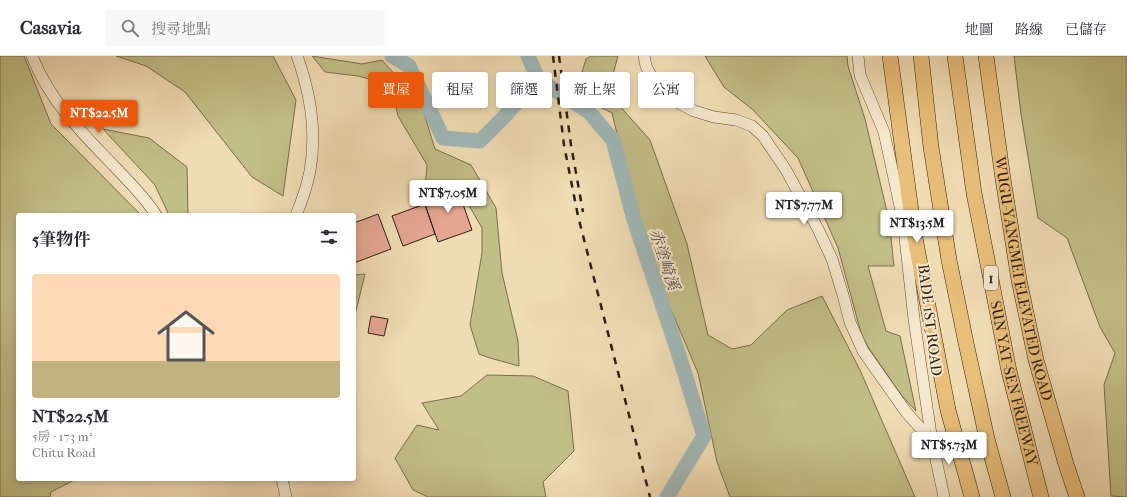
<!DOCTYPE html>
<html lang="zh-TW">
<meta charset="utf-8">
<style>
:root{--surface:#fff;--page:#f7f7f7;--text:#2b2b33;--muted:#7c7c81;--line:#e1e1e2;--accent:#ea580c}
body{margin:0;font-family:"IM FELL French Canon","Noto Serif TC",serif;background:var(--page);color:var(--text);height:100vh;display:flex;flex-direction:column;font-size:15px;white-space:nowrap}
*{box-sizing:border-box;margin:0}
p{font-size:13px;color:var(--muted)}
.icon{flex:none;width:22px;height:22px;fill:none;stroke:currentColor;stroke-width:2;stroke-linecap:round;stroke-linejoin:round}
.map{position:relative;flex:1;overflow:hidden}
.sheet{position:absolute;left:16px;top:157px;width:340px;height:268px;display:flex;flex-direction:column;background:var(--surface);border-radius:4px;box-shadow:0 2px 6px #0003}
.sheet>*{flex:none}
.banner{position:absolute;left:368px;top:16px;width:380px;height:36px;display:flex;gap:8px}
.price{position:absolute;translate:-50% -34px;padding:0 9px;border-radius:4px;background:#fff;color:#222;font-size:13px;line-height:26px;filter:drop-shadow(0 1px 2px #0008)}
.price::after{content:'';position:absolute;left:50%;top:24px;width:12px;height:9px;margin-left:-6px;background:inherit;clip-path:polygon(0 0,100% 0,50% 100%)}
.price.on{background:var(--accent);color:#fff}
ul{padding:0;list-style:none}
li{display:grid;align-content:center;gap:8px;height:212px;padding:0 16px}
li span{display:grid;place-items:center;height:124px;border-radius:4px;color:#555}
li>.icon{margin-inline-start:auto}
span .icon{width:72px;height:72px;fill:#fffc;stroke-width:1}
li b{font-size:17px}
h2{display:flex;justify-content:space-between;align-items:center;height:48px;padding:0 16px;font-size:17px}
.chip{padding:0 14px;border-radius:4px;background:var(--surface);box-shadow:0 2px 6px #0003;font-size:14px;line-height:36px}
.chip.on{background:var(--accent);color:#fff}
header{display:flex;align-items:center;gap:24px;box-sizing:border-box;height:56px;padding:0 20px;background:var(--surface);border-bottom:1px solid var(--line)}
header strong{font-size:19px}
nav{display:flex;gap:22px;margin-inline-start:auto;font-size:14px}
.search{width:280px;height:36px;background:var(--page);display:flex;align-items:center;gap:10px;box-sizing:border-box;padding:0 14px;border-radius:4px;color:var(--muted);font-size:15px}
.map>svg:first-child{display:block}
</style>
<header>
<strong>Casavia</strong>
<div class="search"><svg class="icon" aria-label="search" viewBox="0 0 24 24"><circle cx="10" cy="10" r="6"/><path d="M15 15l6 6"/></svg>搜尋地點</div>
<nav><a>地圖</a><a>路線</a><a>已儲存</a></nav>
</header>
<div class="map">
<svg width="1127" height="441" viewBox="0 0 1127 441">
<rect width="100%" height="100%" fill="#f0dcb2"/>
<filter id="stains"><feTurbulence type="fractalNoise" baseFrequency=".005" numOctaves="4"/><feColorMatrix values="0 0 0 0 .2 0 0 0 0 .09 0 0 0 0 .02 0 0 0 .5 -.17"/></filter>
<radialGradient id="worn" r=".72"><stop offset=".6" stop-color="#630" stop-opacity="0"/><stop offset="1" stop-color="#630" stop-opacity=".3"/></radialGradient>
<path fill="#c2be87" stroke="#786e50" d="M0 0H24L51 68 141 159H18V423H76L51 436 50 441H0Z
M116 0H273L296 44 283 140 252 121 185 36 146 10Z
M312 0 362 8 382 4 421 48 435 93 471 109 496 152 502 217 518 285 519 310 490 302 479 298 470 269 482 197V172L456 127 425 133 427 109 398 60 391 29 358 20 325 16Z
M591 0H618L608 37 650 84 687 188 708 279 732 293 751 289 787 254 822 240 860 314 915 441H730L717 406 698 317 644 190 612 57 575 39 586 3Z
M705 0H847L848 10 865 63 889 164 894 210H868L886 275 900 280 916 355 902 340 868 291 861 277 838 192 798 102 752 53 724 31Z
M1014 0H1127V441L1111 440 1104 329 1115 297 1100 271 1067 182 1038 162 1021 58Z
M103 73 149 82 187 111 188 159H169L155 129Z
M365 218 354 263V219Z
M487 319 533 320 568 335 574 395 543 426 546 441H428L413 434 395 402 417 369 439 374 422 347 461 340Z"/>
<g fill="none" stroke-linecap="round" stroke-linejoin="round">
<path stroke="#a0b8b8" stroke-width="15" d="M392 0 409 10 443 82 480 85 503 62 538 23
M528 0 538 23 589 56 613 84 634 164 679 299 704 380 667 441"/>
</g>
<path fill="#e6a692" stroke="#2e1e18" d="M457 131 472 174 438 186 423 143Z
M425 148 435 178 403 190 392 160Z
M378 158 391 193 354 207V167Z
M371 260 388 263 384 280 368 277Z"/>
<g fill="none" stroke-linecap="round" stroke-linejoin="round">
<defs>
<path id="minor" d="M32 0C49 44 82 77 114 110 129 126 145 141 156 159
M644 0 646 10 652 22 660 34 671 43 694 55 714 61 736 64 752 70 763 80 786 114 818 173 832 203 843 239 850 266 863 295 906 356 932 385
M858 0 860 19 884 76 903 164 914 263 926 345 932 385 944 441
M296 159C302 145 307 130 310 115 317 76 310 36 297 0
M282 423 286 441"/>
<g id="highway">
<path d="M890 0 914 177 948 354 972 441"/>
<path d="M921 0 931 91 949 204 966 287 987 383 1003 441"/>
<path id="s1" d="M955 0 974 137 1009 315 1041 441"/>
<path id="s2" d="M986 0 1003 123 1019 224 1036 304 1066 408 1077 441"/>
</g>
</defs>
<use href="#minor" stroke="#5e4e3e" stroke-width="12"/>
<use href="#highway" stroke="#2e1e18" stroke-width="16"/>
<use href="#minor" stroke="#f5e8cd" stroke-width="11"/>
<use href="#highway" stroke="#e8be79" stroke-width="15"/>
<path stroke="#2e1e18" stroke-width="2.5" stroke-dasharray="7 7" stroke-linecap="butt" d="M553 0 564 89 578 160 650 441
M559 0 571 89 583 156"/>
</g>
<g text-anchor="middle" stroke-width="4" stroke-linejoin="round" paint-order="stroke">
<rect fill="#f5e8cd" stroke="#6a5b4e" stroke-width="1" x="984" y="210" width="14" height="24" rx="3"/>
<g font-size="14" font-weight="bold" fill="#2e1e18">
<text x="991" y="227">1</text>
</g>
<g font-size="15" fill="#2e1e18" stroke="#f5e8cd">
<text dy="5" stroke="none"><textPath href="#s2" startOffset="226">WUGU-YANGMEI ELEVATED ROAD</textPath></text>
<text transform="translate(930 264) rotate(83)" y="5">BADE 1ST ROAD</text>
<text dy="5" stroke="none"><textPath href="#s1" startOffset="333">SUN YAT-SEN FREEWAY</textPath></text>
</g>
<g font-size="16" font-style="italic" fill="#504c48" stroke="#f5e8cd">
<text transform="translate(665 203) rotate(72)" y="6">赤塗崎溪</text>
</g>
</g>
<rect width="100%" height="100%" filter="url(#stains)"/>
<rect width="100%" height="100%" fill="url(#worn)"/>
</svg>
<b class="price on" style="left:99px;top:78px">NT$22.5M</b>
<b class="price" style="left:448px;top:158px">NT$7.05M</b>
<b class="price" style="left:804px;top:170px">NT$7.77M</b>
<b class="price" style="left:917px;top:188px">NT$13.5M</b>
<b class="price" style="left:949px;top:410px">NT$5.73M</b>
<div class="banner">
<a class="chip on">買屋</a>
<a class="chip">租屋</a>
<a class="chip">篩選</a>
<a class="chip">新上架</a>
<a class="chip">公寓</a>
</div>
<section class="sheet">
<h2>5筆物件<svg class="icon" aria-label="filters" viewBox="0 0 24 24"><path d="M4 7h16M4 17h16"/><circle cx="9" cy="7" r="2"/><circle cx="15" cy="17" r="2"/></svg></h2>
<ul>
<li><span style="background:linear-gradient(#ffd9b3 70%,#c2b280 0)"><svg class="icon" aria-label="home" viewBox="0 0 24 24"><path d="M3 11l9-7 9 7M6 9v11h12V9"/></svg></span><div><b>NT$22.5M</b><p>5房 · 173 m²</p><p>Chitu Road</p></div></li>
</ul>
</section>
</div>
